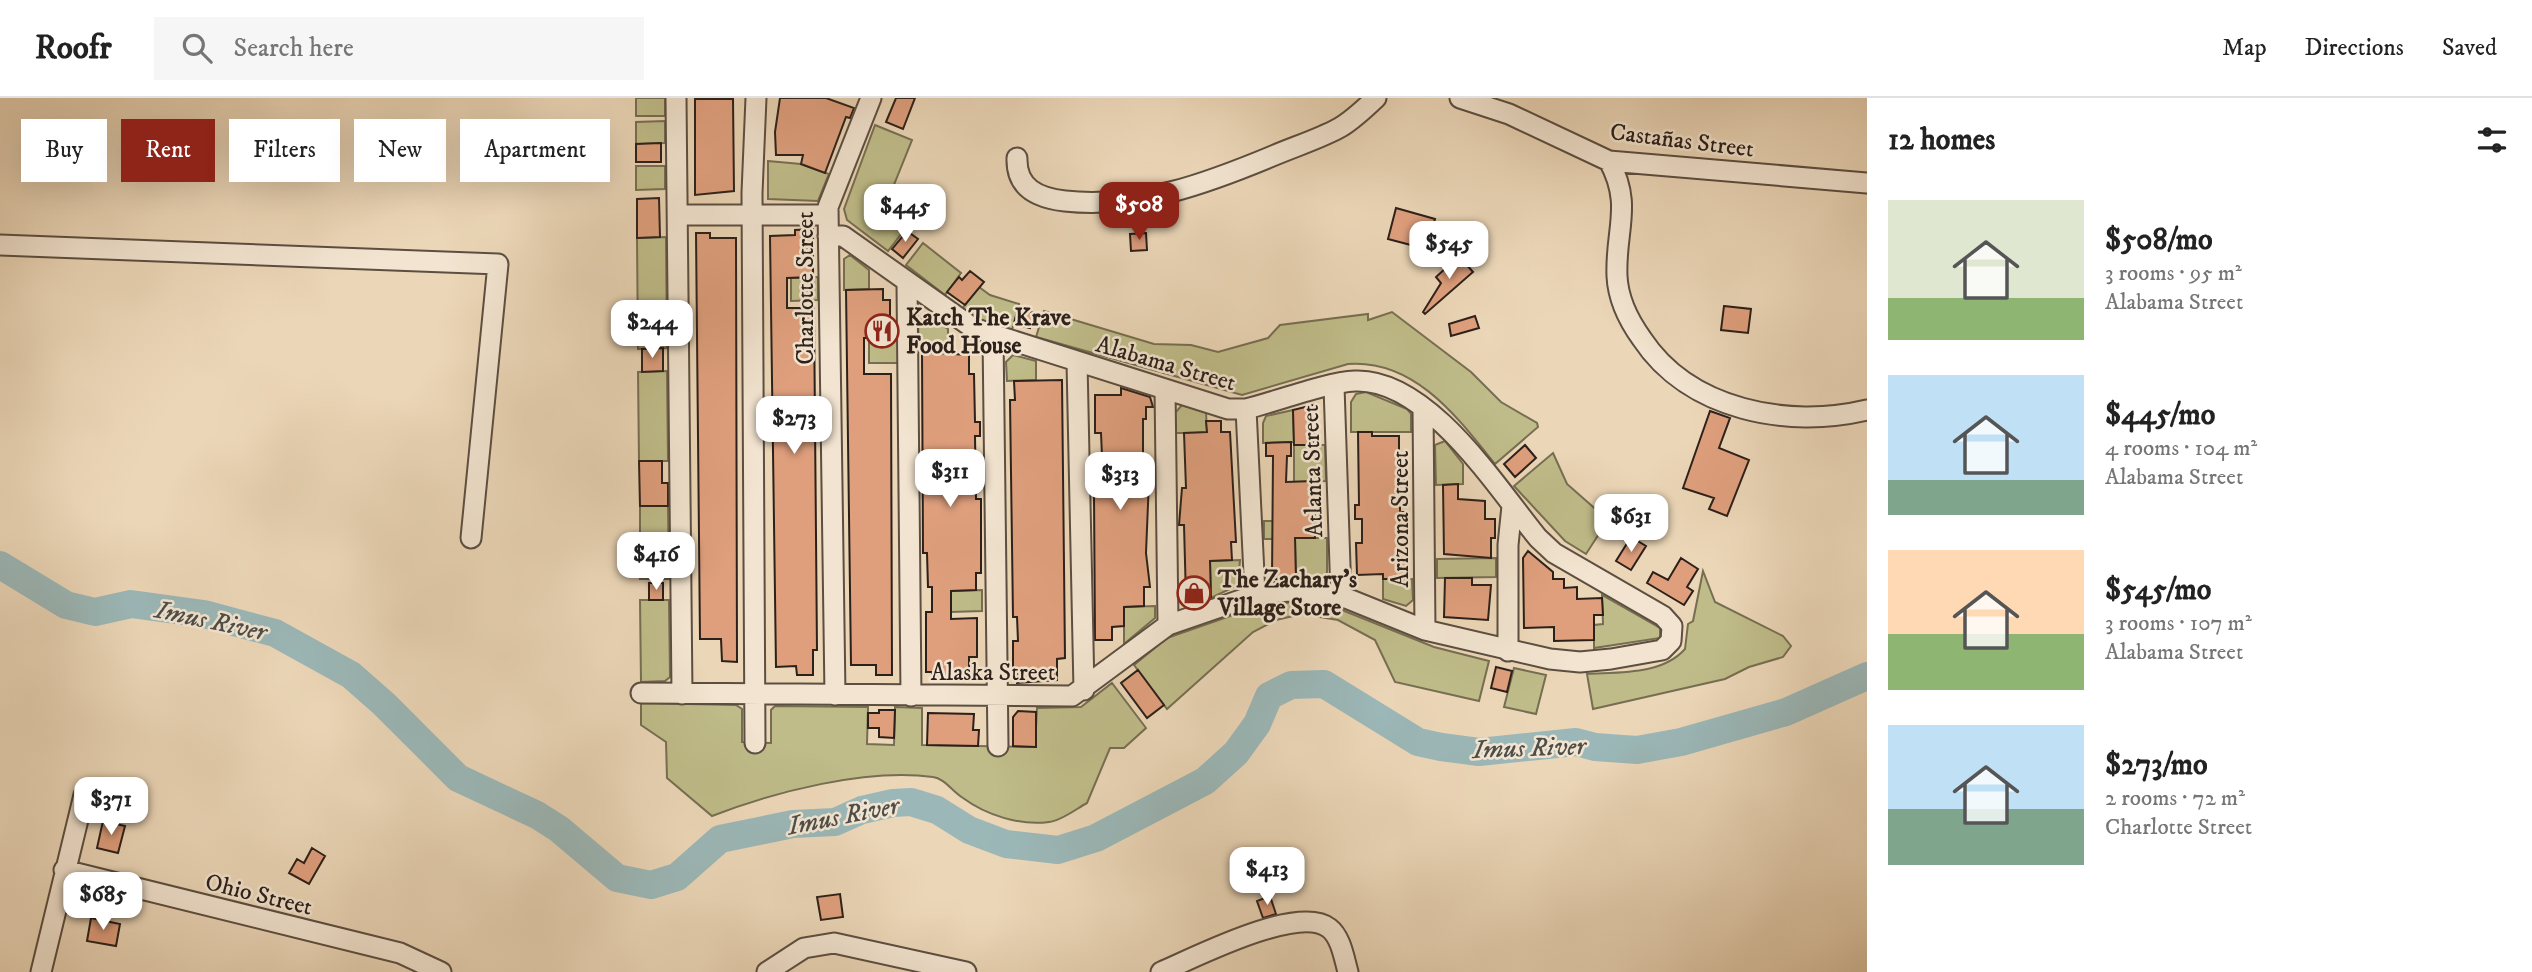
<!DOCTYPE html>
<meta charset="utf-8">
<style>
:root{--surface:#fff;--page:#f6f6f6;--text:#222;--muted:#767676;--line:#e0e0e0;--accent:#8f2418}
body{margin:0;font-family:"IM FELL DW Pica",serif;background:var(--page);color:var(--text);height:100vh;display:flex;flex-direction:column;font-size:26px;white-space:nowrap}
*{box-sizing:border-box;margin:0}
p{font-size:23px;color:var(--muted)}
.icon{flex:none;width:38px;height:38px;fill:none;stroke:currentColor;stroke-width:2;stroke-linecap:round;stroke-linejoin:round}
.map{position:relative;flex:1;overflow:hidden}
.sheet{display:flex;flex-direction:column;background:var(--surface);width:665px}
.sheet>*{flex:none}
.hud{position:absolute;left:21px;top:21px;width:665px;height:63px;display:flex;gap:14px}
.price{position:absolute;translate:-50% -60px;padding:0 16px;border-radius:14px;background:#fff;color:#222;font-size:23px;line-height:46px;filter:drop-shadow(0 2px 4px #0008)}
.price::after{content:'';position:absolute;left:50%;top:42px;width:21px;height:16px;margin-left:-10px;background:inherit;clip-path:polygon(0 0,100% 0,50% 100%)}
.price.current{background:var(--accent);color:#fff}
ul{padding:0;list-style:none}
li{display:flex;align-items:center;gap:21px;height:175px;padding:0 21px}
li span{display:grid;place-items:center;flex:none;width:196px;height:140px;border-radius:0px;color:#555}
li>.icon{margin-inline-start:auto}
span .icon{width:84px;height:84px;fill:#fffc;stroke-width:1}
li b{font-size:30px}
h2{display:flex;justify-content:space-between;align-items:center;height:84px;padding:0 21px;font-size:30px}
.pill{padding:0 24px;border-radius:0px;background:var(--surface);box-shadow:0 7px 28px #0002;font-size:24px;line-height:63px}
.pill.current{background:var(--accent);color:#fff}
header{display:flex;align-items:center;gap:42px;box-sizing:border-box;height:98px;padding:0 35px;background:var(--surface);border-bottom:2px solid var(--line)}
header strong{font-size:33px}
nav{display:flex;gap:38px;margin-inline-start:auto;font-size:24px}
.search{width:490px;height:63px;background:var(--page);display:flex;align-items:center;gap:18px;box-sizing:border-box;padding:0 24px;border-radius:0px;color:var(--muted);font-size:26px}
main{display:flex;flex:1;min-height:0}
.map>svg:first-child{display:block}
</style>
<header>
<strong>Roofr</strong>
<div class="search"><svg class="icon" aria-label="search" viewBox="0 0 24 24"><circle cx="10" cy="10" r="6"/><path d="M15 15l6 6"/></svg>Search here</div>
<nav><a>Map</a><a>Directions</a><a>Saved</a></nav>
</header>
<main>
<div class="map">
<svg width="1867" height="874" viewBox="0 0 1867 874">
<rect width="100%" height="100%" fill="#ebd6b7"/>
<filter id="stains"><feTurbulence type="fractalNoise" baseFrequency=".00286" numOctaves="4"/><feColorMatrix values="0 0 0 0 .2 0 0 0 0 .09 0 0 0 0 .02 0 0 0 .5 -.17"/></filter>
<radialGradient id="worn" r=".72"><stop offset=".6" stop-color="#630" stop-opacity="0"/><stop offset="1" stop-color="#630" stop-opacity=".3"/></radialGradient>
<path fill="#bfbc89" stroke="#766e52" stroke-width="2" d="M636 0H665V18H636Z
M665 23V45L636 46V24Z
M875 27 912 42 883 114 905 131 888 153 847 122 844 111Z
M768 63 801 66 829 76 818 103 768 101Z
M636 68H665V91L636 92Z
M666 139 667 250 638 251 637 140Z
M923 145 961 175 945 197 906 167Z
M850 157 869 172V191L844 192V161Z
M818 179V202L791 203V180Z
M979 189 990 197 1019 206 1012 232 981 222 962 211Z
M1044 213 1154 246 1191 247 1218 254 1268 240 1280 227 1368 216V222L1392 214 1471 274 1501 304 1537 325 1538 329 1495 366C1458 320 1415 261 1348 266L1242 297 1036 239Z
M925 217 948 231V254H919L918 224Z
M869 239H898V265H869Z
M1013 257 1036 263V282L1007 283 1006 264Z
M667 273 668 363H639L638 274Z
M1366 294 1407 311 1411 316V334H1351V304L1356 296Z
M1182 307 1206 314 1207 335H1176L1175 315Z
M1293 312 1294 344 1263 345V325L1266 318Z
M1445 343 1463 366V386L1436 387 1435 347Z
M1294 347H1325L1326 383 1294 384Z
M1553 355 1567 386 1608 422 1586 456 1565 443 1514 388Z
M640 408H668L669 481H640Z
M1264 423H1295V440H1327V474L1324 482 1296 481 1295 441H1264Z
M1496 460V479L1437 480V461Z
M1240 462 1238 487 1211 500 1210 463Z
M1703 473 1715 504 1783 538 1791 548 1783 559 1749 569 1725 581 1593 611 1587 576C1619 574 1662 577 1685 551L1688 526 1693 523Z
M1383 481H1412L1413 502 1406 508 1383 501Z
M982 492V513L951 514V493Z
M1602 497 1660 530V540L1594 550V527L1603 526Z
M640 502H669L670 579 665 583 641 584Z
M1300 503 1332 508 1434 549 1489 563 1479 603 1395 584 1375 542 1338 522 1302 516 1276 522 1253 534 1167 611 1134 567 1167 540 1256 509Z
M1155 508V520L1124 546V509Z
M1514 570 1546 577 1536 616 1504 609Z
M1112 585 1146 630 1124 650H1110L1087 705C1076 711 1061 723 1049 724 1020 728 986 717 963 700 953 694 944 680 933 679 866 670 774 694 712 718L667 680 666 644 641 627V605L736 607 742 611V644L771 645V612L775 608 868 609 867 646 894 647 895 609 922 610V647L1035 649 1037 610 1081 609Z"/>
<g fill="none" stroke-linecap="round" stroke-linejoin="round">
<path stroke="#9bb7b7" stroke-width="28" d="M0 467 66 507 95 514 131 506 204 516 275 535 351 577 384 606 458 680 537 717 559 731 617 780 651 787 677 779 720 741 793 726 835 724 862 712 893 705 911 704 937 712 969 732 1006 746 1058 752 1096 740 1205 683 1236 655 1257 626 1269 598 1291 587 1324 586 1418 644 1441 649 1479 654 1576 644 1595 649 1637 652 1681 644 1786 614 1867 578"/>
</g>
<path fill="#df9f7d" stroke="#2c201a" stroke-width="2" d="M780 0H826L854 10 850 20 846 19 825 75 801 66 803 57H776L775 34Z
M896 0H915L903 31 886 24Z
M695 1H733L734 93 695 97Z
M661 45V64H636V46Z
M659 100 660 139 637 140V101Z
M1396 110 1435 121 1426 151 1388 141Z
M813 131V179L787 180V210H814L817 552H813V577H797L796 568 776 569 770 138 795 137V132Z
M907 133 918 141 903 160 892 151Z
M696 135H710V140H736L737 564 722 563 721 541H700Z
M1146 135 1147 152 1131 153 1130 136Z
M1459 158 1473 174 1425 216 1423 214 1441 185 1436 179Z
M970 173 984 184 965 207 947 194 959 179 962 182Z
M883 191V202H890V239L864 240V276H891L892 577H876V567H851L846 192Z
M1724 208 1751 211 1748 235 1721 232Z
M1018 210 1035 215 1030 230 1014 226Z
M1475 218 1479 230 1451 238 1449 226Z
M663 250V273L642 274V251Z
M922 254 969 257V276H974L975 324H980V338H975L976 401H981V475H976V492L951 493V521L977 520V559H969V581L932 582V574H926V514H932V489H928L927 455H923Z
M1062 282 1065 560 1057 561V582L1017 585V575H1013V543H1018L1017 519H1013L1010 302H1015L1014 283Z
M1121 290 1150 299 1153 309H1146V321H1143V358H1122V382H1149L1146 455 1150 489H1144V508L1124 509V528L1112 529V542H1095L1094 395H1101V372H1094V358H1102L1101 335H1095V297H1121Z
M1317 306 1313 347H1294L1293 312Z
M1710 313 1730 320 1719 350 1749 362 1727 418 1709 411 1714 400 1683 390Z
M1206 323H1221V334H1230L1236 444H1231L1232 462 1210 463 1211 499 1186 500 1184 427H1179L1182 390H1186L1184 335 1207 334Z
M1358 334H1372V338H1399V376H1405V388H1400V414H1405L1407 481H1383V476L1357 477 1356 445H1362V421H1355V407H1359Z
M1291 344V358H1287L1286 384 1314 383 1315 440H1295L1296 481H1272L1273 358H1266V345Z
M1525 347 1536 360 1515 379 1504 366Z
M639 363H662V385H668V408H640Z
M1458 386V401L1485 403V421H1495V440H1491V460L1444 456 1443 387Z
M1631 439 1646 448 1631 472 1616 463Z
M1528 453 1553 474V481H1564V490L1577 489V501L1602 500 1603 517H1594V542L1554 543V529L1524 530 1523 460Z
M1681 460 1698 471 1687 489 1693 493 1684 507 1647 485 1653 474 1668 482Z
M1445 480H1472V487H1491L1488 522 1444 519Z
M649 485H663V502H649Z
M1496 569 1512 573 1507 594 1491 590Z
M1138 572 1164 607 1147 620 1121 585Z
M879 612H895L894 640 879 639V630H868V615H879Z
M1018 613 1036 614V649L1013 648V619Z
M928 615 974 616 973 632H979L978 648 927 647Z
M103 723 125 728 118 755 97 750Z
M312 750 325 758 309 786 289 775 297 761 304 765Z
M840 796 843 819 821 822 817 799Z
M1270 798 1276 816 1263 820 1257 803Z
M91 820 120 826 116 848 87 843Z"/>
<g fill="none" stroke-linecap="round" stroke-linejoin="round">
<defs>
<path id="minor" d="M676 0 682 596
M1460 0 1509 16 1609 63 1867 85
M1017 60C1016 90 1038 100 1065 103 1139 111 1208 85 1275 57 1296 48 1319 41 1339 30 1352 23 1365 10 1376 0
M1609 63C1633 107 1615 132 1617 178 1618 201 1629 223 1642 241 1689 312 1788 331 1867 312
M678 117H828
M0 147 498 166 471 440
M907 186 911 598
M993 237 998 648
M1077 264 1084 592
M1334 288 1341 498
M1165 291 1168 527
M1423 310 1425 532
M1246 311 1255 497
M1508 553V447L1512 408
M641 595 1072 598 1168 527 1255 497 1288 493 1341 498 1425 532 1550 561 1580 564 1611 561 1662 552 1671 543 1672 528 1663 518 1554 455 1538 440C1497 390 1428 280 1355 283 1327 284 1275 304 1246 311H1228L973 230 843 138H828
M835 597 828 109 871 0
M755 645 752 95 756 0
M64 772 400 855 441 874
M41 874 84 697
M767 874 804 850 834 845 966 874
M1161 874C1194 860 1298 806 1329 830 1341 839 1344 860 1348 874"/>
</defs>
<use href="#minor" stroke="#5c4e41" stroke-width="23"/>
<use href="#minor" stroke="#f2e4d0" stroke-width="19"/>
</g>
<defs>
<symbol id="restaurant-ring" viewBox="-11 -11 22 22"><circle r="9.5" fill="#f2e4d0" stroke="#8f2418" stroke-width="1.5"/><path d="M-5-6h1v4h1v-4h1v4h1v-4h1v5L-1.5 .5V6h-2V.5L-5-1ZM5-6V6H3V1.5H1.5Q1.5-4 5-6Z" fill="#8f2418"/></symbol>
<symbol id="shop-ring" viewBox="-11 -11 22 22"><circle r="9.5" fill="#f2e4d0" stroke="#8f2418" stroke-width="1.5"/><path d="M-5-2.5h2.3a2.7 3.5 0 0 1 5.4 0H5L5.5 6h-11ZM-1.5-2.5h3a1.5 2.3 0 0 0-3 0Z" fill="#8f2418"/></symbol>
</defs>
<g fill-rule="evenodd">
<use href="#restaurant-ring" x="863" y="214" width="38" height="38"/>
<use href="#shop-ring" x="1175" y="476" width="38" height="38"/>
</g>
<g text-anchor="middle" stroke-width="5" stroke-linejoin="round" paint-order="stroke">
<g font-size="24" fill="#2c201a" stroke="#f2e4d0">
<text transform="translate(1682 42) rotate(7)" y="8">Castañas Street</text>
<text transform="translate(805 190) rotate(-90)" y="8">Charlotte Street</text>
<text transform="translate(1166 265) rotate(16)" y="8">Alabama Street</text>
<text transform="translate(1312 373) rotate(-92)" y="8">Atlanta Street</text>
<text transform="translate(1400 421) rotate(-90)" y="8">Arizona Street</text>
<text x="993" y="582">Alaska Street</text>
<text transform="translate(259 796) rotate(14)" y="8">Ohio Street</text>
</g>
<g font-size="24" font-weight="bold" fill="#2c201a" stroke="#f2e4d0" text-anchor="start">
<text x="906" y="227">Katch The Krave<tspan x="906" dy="28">Food House</tspan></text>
<text x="1218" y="489">The Zachary's<tspan x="1218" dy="28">Village Store</tspan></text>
</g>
<g font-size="26" font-style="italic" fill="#4d4d49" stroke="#f2e4d0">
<text transform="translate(211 522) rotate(12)" y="9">Imus River</text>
<text transform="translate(1529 649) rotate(-2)" y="9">Imus River</text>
<text transform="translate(843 717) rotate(-11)" y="9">Imus River</text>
</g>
</g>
<rect width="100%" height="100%" filter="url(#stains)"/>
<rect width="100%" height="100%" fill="url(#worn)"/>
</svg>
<b class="price current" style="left:1139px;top:144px">$508</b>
<b class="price" style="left:905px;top:146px">$445</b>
<b class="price" style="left:1449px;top:183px">$545</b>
<b class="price" style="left:652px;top:262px">$244</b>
<b class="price" style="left:794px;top:358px">$273</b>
<b class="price" style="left:950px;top:411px">$311</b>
<b class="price" style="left:1120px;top:414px">$313</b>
<b class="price" style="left:1631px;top:456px">$631</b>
<b class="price" style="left:656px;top:494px">$416</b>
<b class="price" style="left:111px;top:739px">$371</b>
<b class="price" style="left:1267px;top:809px">$413</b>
<b class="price" style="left:103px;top:834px">$685</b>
<div class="hud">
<a class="pill">Buy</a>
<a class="pill current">Rent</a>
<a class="pill">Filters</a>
<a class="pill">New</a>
<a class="pill">Apartment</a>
</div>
</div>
<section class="sheet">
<h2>12 homes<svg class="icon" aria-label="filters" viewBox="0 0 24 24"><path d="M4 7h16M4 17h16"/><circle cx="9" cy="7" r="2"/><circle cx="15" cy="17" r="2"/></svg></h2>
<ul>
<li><span style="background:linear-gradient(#dfe7d0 70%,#8fb573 0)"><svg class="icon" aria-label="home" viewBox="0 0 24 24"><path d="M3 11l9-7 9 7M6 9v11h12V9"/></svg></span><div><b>$508/mo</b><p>3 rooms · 95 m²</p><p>Alabama Street</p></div></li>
<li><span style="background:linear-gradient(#bfe0f5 75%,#7fa58c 0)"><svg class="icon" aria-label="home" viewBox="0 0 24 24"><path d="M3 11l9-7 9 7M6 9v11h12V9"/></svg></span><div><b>$445/mo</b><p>4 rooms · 104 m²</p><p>Alabama Street</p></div></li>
<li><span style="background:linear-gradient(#ffd9b3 60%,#8fb573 0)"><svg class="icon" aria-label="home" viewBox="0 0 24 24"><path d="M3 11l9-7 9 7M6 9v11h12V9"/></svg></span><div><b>$545/mo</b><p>3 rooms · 107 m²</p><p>Alabama Street</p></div></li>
<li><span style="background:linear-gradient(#bfe0f5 60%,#7fa58c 0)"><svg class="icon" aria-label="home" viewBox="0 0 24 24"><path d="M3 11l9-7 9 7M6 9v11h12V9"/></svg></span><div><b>$273/mo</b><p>2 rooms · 72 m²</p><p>Charlotte Street</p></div></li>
</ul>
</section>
</main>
